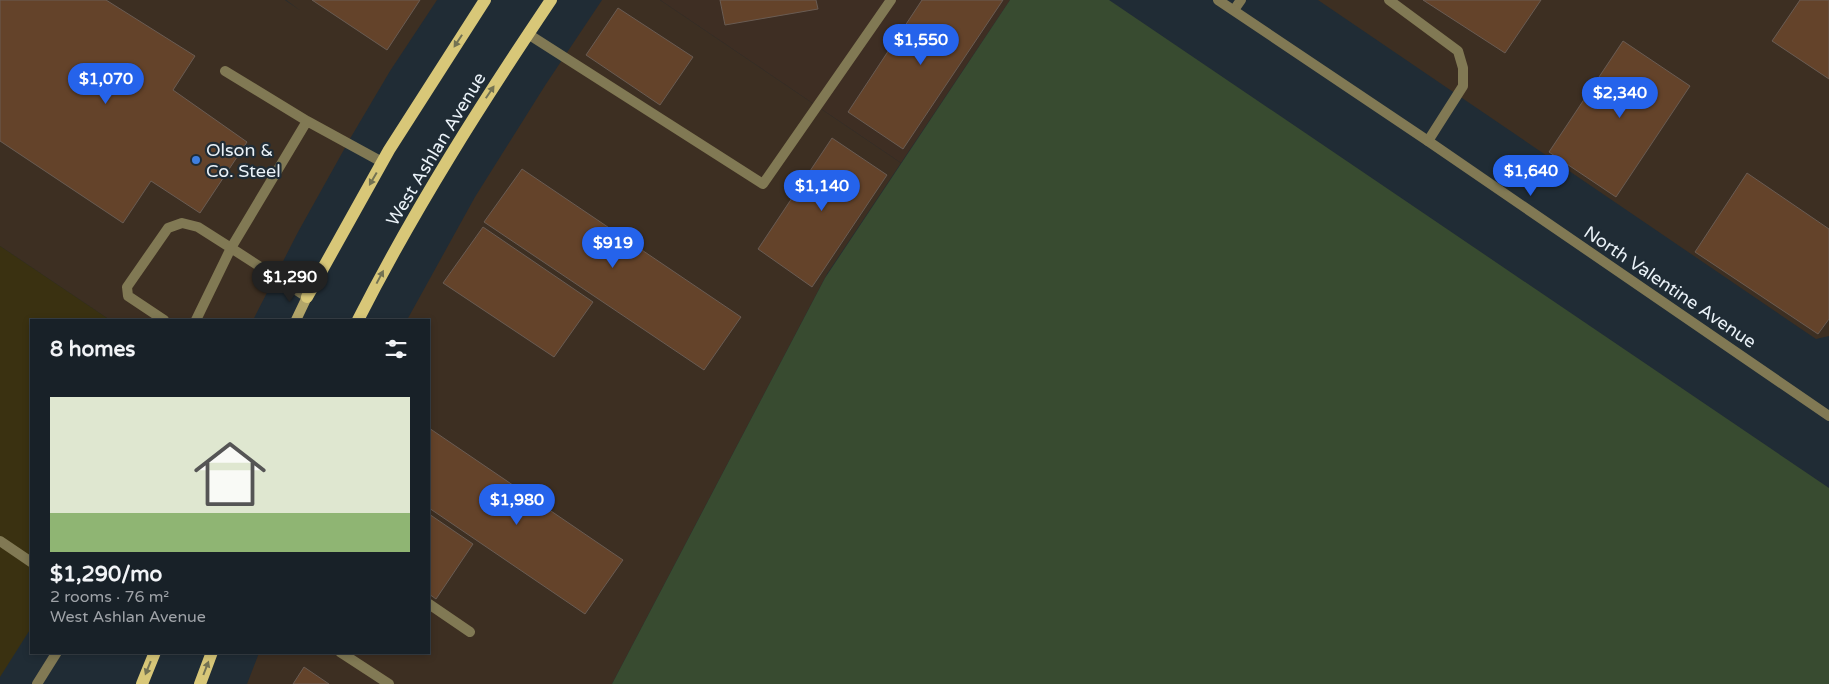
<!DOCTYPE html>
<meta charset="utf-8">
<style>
:root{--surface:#182128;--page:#212930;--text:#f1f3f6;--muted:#9fa3a8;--line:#363e45;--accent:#2563eb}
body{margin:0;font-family:"Varela Round",sans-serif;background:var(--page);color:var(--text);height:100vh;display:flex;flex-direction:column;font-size:19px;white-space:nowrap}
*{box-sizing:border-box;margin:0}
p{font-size:16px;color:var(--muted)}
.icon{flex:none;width:28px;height:28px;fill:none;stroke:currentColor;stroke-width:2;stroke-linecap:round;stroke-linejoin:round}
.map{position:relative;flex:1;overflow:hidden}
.sheet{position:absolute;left:30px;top:319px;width:400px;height:335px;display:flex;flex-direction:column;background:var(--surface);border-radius:0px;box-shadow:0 2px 8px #0003,0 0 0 1px var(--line)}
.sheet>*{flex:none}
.price{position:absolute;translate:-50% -42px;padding:0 11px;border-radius:18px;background:var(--accent);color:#fff;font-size:16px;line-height:32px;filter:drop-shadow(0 1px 2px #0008)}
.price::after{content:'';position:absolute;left:50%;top:30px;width:15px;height:11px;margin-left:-8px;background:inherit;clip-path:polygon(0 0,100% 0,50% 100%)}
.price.on{background:#222;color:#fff}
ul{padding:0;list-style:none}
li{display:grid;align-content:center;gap:10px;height:265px;padding:0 20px}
li span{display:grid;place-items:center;height:155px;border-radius:0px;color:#555}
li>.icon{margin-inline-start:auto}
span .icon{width:90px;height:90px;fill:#fffc;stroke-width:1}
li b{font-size:21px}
h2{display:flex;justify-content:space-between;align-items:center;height:60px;padding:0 20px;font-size:21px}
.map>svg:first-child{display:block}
</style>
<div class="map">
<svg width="1829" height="684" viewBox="0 0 1829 684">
<rect width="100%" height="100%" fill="#202c35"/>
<path fill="#3e2e23" d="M660 0H1010L901 163Z"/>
<path fill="#3d2f22" d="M0 0H285L301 11 286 0H437L390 71 351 137 298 232 253 320H110L0 246Z
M602 0H660L901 163 827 274 612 684H247L259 653 429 652V320H407L475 197 546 84Z
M1318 0H1829V336L1816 339Z"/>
<path fill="#384b30" d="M1010 0H1109L1829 488V684H612L825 278Z"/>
<path fill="#3a3111" d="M0 246 110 320H31V628L0 677Z"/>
<path fill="#64432a" stroke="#6a5c53" d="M0 0H106L195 56 173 90 247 142 200 213 151 181 123 223 0 141Z
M312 0H420L387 50Z
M720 0H816L818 9 725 25Z
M922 0H1003L903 149 848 112Z
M1423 0H1541L1505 53Z
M1800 0H1829V79L1772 41Z
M618 8 693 57 660 105 586 55Z
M1623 41 1690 86 1616 197 1549 152Z
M832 138 887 175 812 287 758 249Z
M522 169 741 317 704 370 484 222Z
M1747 173 1829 229V319L1818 334 1695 252Z
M483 227 593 302 554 357 443 283Z
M429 428 623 560 585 614 429 508Z
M429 514 473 544 436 599 429 594Z
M304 667 329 684H293Z"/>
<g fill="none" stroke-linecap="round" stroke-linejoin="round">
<path stroke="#817954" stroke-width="10" d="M1389 0 1458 51 1463 68V86L1428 141
M1234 10 1241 0
M528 34 763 184 891 0
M225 71 307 121 382 162
M164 320 128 296 127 287 168 228 182 223 198 227 231 248 307 121
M196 320 231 248 307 297
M0 541 31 562
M429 604 470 632
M340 652 389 684
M37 684 57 652"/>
<path stroke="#817954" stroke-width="10" d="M1218 0 1428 141 1829 416"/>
<path stroke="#b2a569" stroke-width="10" d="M296 320 307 297"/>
<path stroke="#d8c778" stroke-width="12" d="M307 297 389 150 485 0
M358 320C415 208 481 104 551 0
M142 684 155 652
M200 684 212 652"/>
</g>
<defs><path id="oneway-solid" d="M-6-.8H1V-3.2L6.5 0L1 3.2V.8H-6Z" transform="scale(1.25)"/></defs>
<g fill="#737253">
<use href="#oneway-solid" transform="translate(458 41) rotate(123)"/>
<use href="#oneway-solid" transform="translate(490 92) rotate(-56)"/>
<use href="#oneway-solid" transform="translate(373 179) rotate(120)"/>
<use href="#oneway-solid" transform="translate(380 277) rotate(-62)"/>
<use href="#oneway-solid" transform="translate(148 668) rotate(112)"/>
<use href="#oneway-solid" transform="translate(206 668) rotate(-69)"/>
</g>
<circle fill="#3f7fe0" stroke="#202c35" stroke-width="2" cx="196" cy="160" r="5"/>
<g text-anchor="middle" stroke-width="4.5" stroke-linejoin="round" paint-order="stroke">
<g font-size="18" fill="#eaf2f8" stroke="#202c35">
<text transform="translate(436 149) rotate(-59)" y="6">West Ashlan Avenue</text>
<text transform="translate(1670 287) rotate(34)" y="6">North Valentine Avenue</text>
</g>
<g font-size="18" fill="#eaf2f8" stroke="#202c35" text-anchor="start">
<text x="206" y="156">Olson &amp;<tspan x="206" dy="21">Co. Steel</tspan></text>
</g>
</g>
</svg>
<b class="price" style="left:921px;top:66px">$1,550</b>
<b class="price" style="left:106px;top:105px">$1,070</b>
<b class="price" style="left:1620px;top:119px">$2,340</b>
<b class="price" style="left:1531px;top:197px">$1,640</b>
<b class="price" style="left:822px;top:212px">$1,140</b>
<b class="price" style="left:613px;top:269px">$919</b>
<b class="price on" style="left:290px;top:303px">$1,290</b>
<b class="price" style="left:517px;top:526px">$1,980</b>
<section class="sheet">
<h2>8 homes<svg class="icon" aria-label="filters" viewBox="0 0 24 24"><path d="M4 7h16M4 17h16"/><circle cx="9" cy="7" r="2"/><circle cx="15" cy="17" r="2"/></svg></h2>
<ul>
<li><span style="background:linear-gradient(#dfe7d0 75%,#8fb573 0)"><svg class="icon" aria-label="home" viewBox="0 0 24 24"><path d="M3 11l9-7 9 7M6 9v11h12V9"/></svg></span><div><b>$1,290/mo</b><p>2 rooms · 76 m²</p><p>West Ashlan Avenue</p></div></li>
</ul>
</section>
</div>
